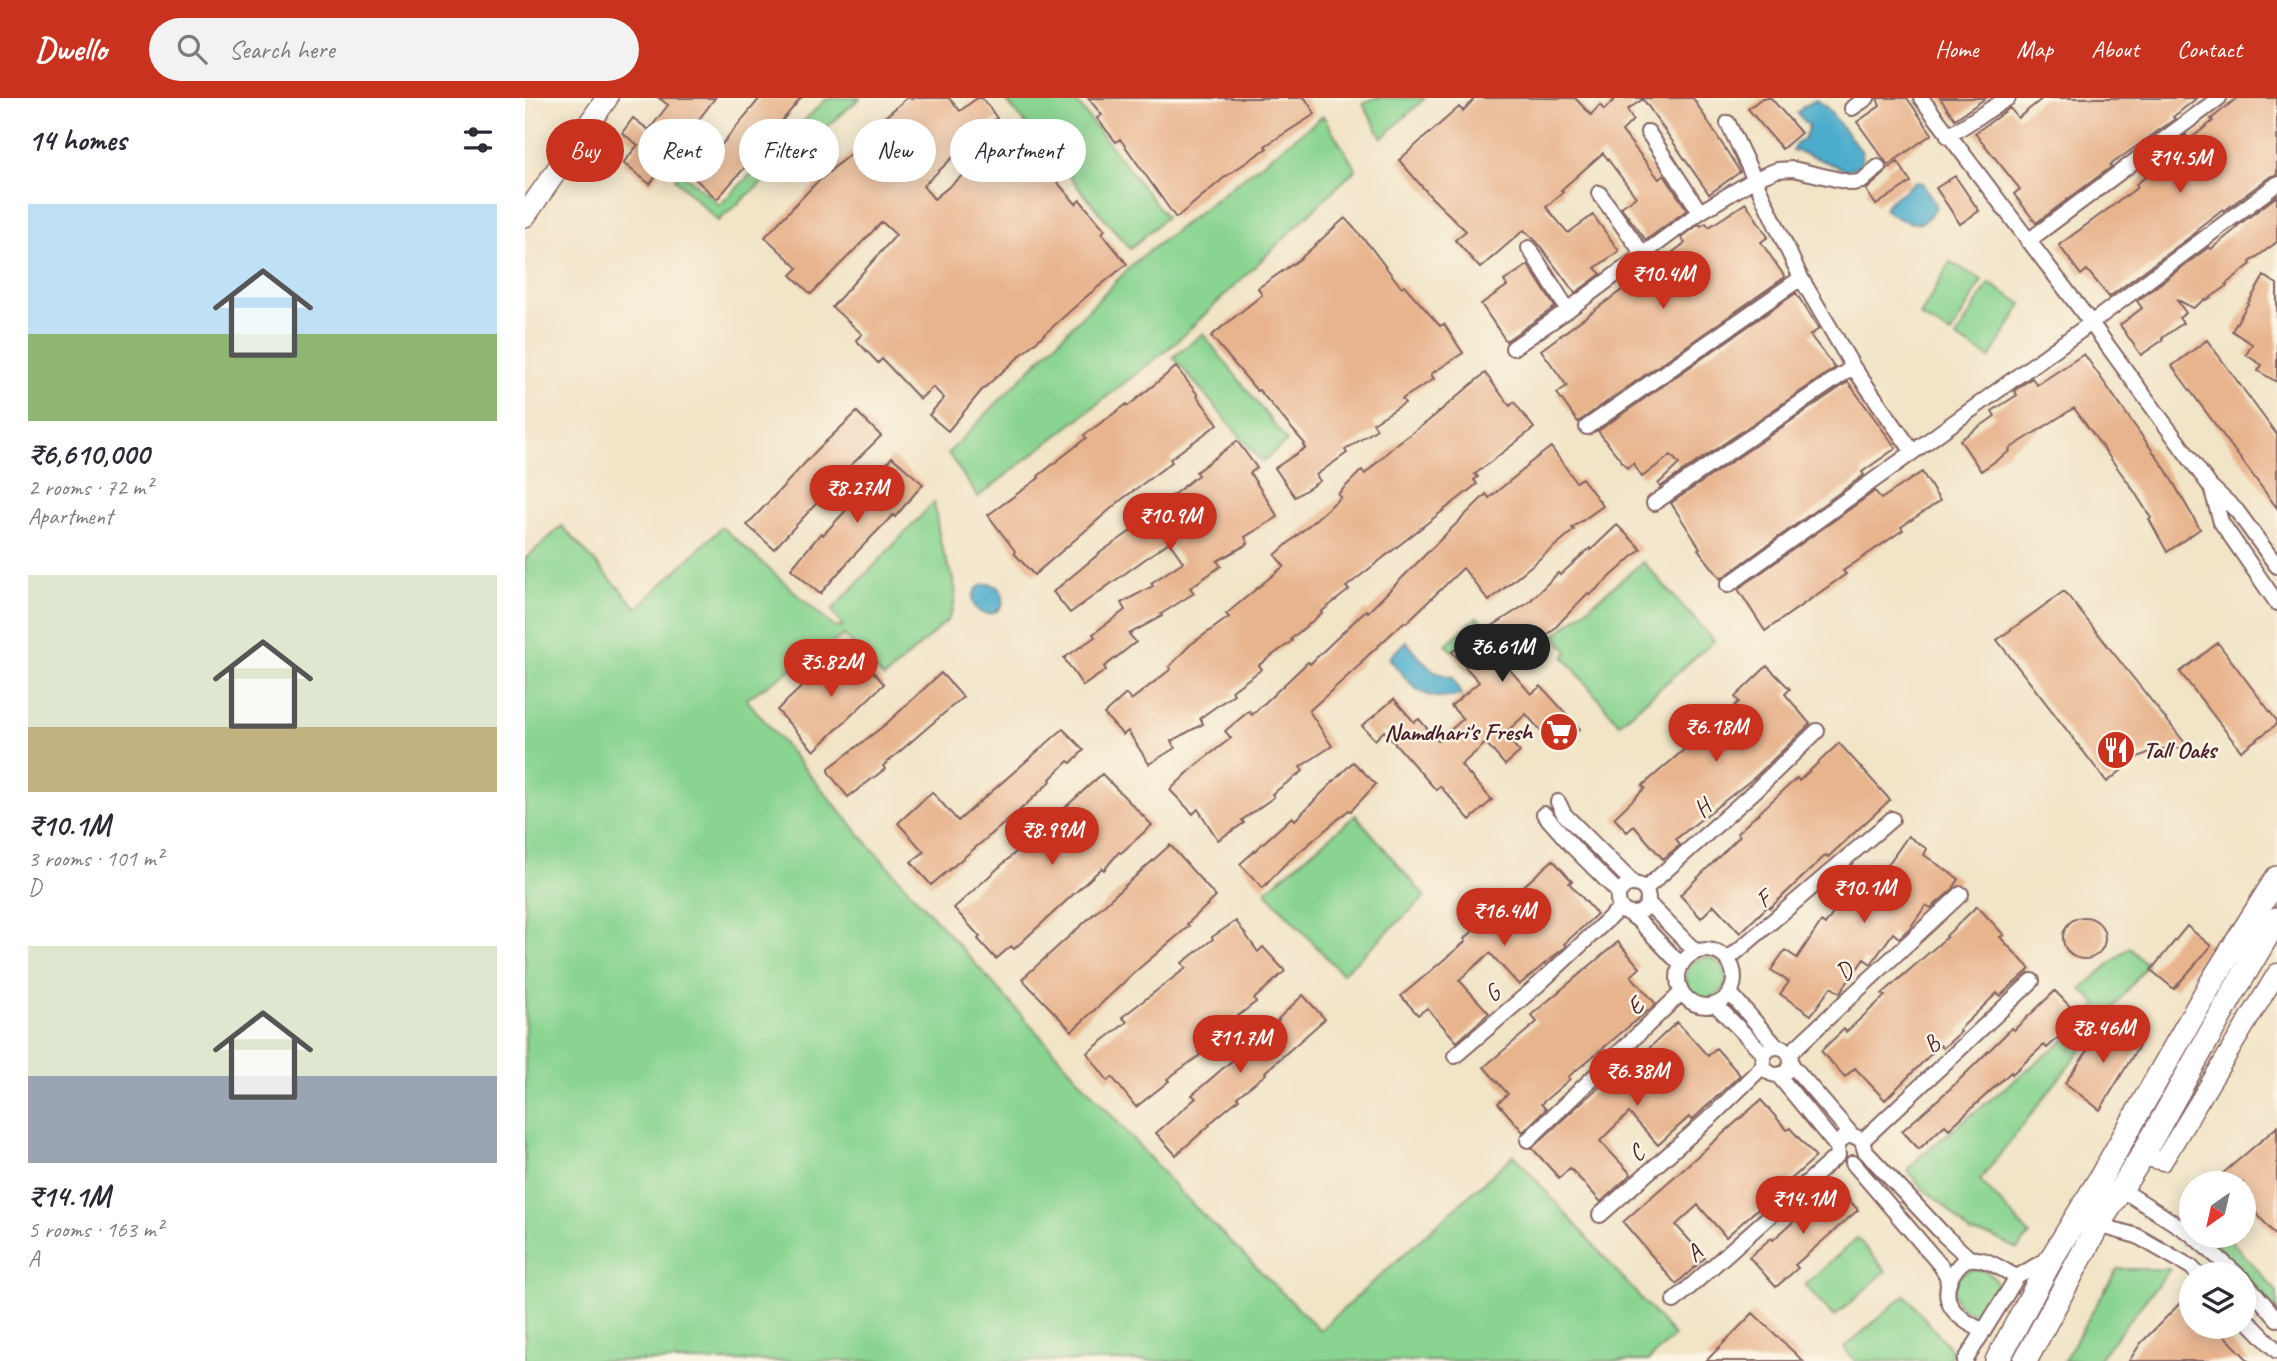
<!DOCTYPE html>
<meta charset="utf-8">
<style>
:root{--surface:#fff;--page:#f2f2f3;--text:#2b2b33;--muted:#7c7c81;--accent:#c8321e}
body{margin:0;font-family:Caveat,sans-serif;background:var(--page);color:var(--text);height:100vh;display:flex;flex-direction:column;font-size:26px;white-space:nowrap}
*{box-sizing:border-box;margin:0}
p{font-size:23px;color:var(--muted)}
.icon{flex:none;width:38px;height:38px;fill:none;stroke:currentColor;stroke-width:2;stroke-linecap:round;stroke-linejoin:round}
.map{position:relative;flex:1;overflow:hidden}
.details{display:flex;flex-direction:column;background:var(--surface);width:525px}
.details>*{flex:none}
.guide{position:absolute;left:21px;top:21px;width:665px;height:63px;display:flex;gap:14px}
.needle{width:46px;rotate:214deg}
.fabs{position:absolute;left:1654px;top:1073px;display:grid;gap:14px}
.fabs a{display:grid;place-items:center;width:77px;height:77px;border-radius:50%;background:var(--surface);box-shadow:0 4px 18px #0003;font-size:35px}
.price{position:absolute;translate:-50% -60px;padding:0 16px;border-radius:24px;background:var(--accent);color:#fff;font-size:23px;line-height:46px;filter:drop-shadow(0 2px 4px #0008)}
.price::after{content:'';position:absolute;left:50%;top:42px;width:21px;height:16px;margin-left:-10px;background:inherit;clip-path:polygon(0 0,100% 0,50% 100%)}
.price.current{background:#222;color:#fff}
ul{padding:0;list-style:none}
li{display:grid;align-content:center;gap:14px;height:371px;padding:0 28px}
li span{display:grid;place-items:center;height:217px;border-radius:0px;color:#555}
li>.icon{margin-inline-start:auto}
span .icon{width:126px;height:126px;fill:#fffc;stroke-width:1}
li b{font-size:30px}
h2{display:flex;justify-content:space-between;align-items:center;height:84px;padding:0 28px;font-size:30px}
.chip{padding:0 24px;border-radius:32px;background:var(--surface);box-shadow:0 4px 18px #0003;font-size:24px;line-height:63px}
.chip.current{background:var(--accent);color:#fff}
header{display:flex;align-items:center;gap:42px;box-sizing:border-box;height:98px;padding:0 35px;background:var(--accent);color:#fff}
header strong{font-size:33px}
nav{display:flex;gap:38px;margin-inline-start:auto;font-size:24px}
.search{width:490px;height:63px;background:var(--page);display:flex;align-items:center;gap:18px;box-sizing:border-box;padding:0 24px;border-radius:38px;color:var(--muted);font-size:26px}
main{display:flex;flex:1;min-height:0}
.map>svg:first-child{display:block}
</style>
<header>
<strong>Dwello</strong>
<div class="search"><svg class="icon" aria-label="search" viewBox="0 0 24 24"><circle cx="10" cy="10" r="6"/><path d="M15 15l6 6"/></svg>Search here</div>
<nav><a>Home</a><a>Map</a><a>About</a><a>Contact</a></nav>
</header>
<main>
<section class="details">
<h2>14 homes<svg class="icon" aria-label="filters" viewBox="0 0 24 24"><path d="M4 7h16M4 17h16"/><circle cx="9" cy="7" r="2"/><circle cx="15" cy="17" r="2"/></svg></h2>
<ul>
<li><span style="background:linear-gradient(#bfe0f5 60%,#8fb573 0)"><svg class="icon" aria-label="home" viewBox="0 0 24 24"><path d="M3 11l9-7 9 7M6 9v11h12V9"/></svg></span><div><b>₹6,610,000</b><p>2 rooms · 72 m²</p><p>Apartment</p></div></li>
<li><span style="background:linear-gradient(#dfe7d0 70%,#c2b280 0)"><svg class="icon" aria-label="home" viewBox="0 0 24 24"><path d="M3 11l9-7 9 7M6 9v11h12V9"/></svg></span><div><b>₹10.1M</b><p>3 rooms · 101 m²</p><p>D</p></div></li>
<li><span style="background:linear-gradient(#dfe7d0 60%,#9aa5b1 0)"><svg class="icon" aria-label="home" viewBox="0 0 24 24"><path d="M3 11l9-7 9 7M6 9v11h12V9"/></svg></span><div><b>₹14.1M</b><p>5 rooms · 163 m²</p><p>A</p></div></li>
</ul>
</section>
<div class="map">
<svg width="1752" height="1263" viewBox="0 0 1752 1263">
<rect width="100%" height="100%" fill="#fcf5e5"/>
<filter id="ink" filterUnits="userSpaceOnUse"><feTurbulence type="fractalNoise" baseFrequency=".0143" numOctaves="2"/><feDisplacementMap in="SourceGraphic" scale="14" xChannelSelector="R" yChannelSelector="G"/><feConvolveMatrix kernelMatrix="1 2 1 2 8 2 1 2 1" color-interpolation-filters="sRGB"/></filter>
<filter id="wash" filterUnits="userSpaceOnUse"><feTurbulence type="fractalNoise" baseFrequency=".00686" numOctaves="4" result="noise"/><feDisplacementMap in="SourceGraphic" scale="28" xChannelSelector="R" yChannelSelector="G"/><feGaussianBlur stdDeviation="1.57" result="paint"/><feColorMatrix in="noise" values="0 0 0 0 0 0 0 0 0 0 0 0 0 0 0 0 0 1.4 0 .05"/><feComposite in="paint" operator="in"/></filter>
<g filter="url(#wash)">
<rect width="100%" height="100%" fill="#f1e4c7"/>
<path fill="#89d491" stroke="#6a7a5e" stroke-width="2" d="M311 0H335L193 123 150 81 156 74 195 107 300 2Z
M479 0H548L641 119 605 151Z
M849 0H900L857 40 838 6Z
M798 18 831 71 648 247 453 399 423 355 610 164Z
M1425 164 1457 182 1426 236 1395 218Z
M1464 185 1497 206 1465 260 1431 240Z
M678 236 762 343 737 364 648 259Z
M409 404C412 420 413 438 418 453 427 481 438 492 423 522L359 580 319 537 221 601 342 745 657 1096 795 1232 989 1057 1149 1238 1123 1263H429L426 1261 424 1263H0V461L37 428 112 510 197 429 309 529H318L307 512Z
M1118 464 1189 543 1094 626 1039 559 1043 554 1030 537Z
M952 519 978 549 947 576 921 546Z
M831 717 900 799 817 876 740 793Z
M1604 849 1622 867 1455 1082 1505 1137 1492 1151 1468 1139 1445 1135 1420 1108 1398 1091 1383 1073 1394 1059 1558 927 1572 906 1556 891Z
M1161 880a20 20 0 1 1 40 0a20 20 0 1 1-40 0Z
M1683 1138H1702L1752 1194V1214Z
M1332 1140 1361 1173 1309 1219 1280 1187Z
M1429 1193a22 22 0 1 1 44 0a22 22 0 1 1-44 0Z
M1592 1171H1645L1572 1263H1539Z
M1380 1197 1429 1255 1420 1263H1330L1319 1250Z"/>
<path fill="#4dadcc" stroke="#4c667c" stroke-width="2" d="M1291 2 1301 9 1337 54 1336 67 1321 72 1289 59 1268 52 1270 47 1279 41 1284 28 1272 15 1278 9Z
M1389 84 1397 85 1412 108C1409 112 1402 122 1397 124 1387 129 1366 117 1359 111 1366 98 1380 95 1389 84Z
M448 501a15 15 0 1 1 30 0a15 15 0 1 1-30 0Z
M881 543C894 559 906 577 928 579L936 597C897 607 887 587 864 560Z"/>
<g id="blocks">
<path fill="#e8b48e" d="M134 0H190L125 86 98 65 113 47 97 35 108 20 124 32 143 7Z
M235 0H276L221 66 222 67 192 101 167 78 198 45Z
M382 0H424L435 13 452 0H457L472 20 444 41 446 42 398 88 409 101 494 31 519 60 515 64 551 106 555 102 580 132 577 135 602 166 562 198 457 292 423 333 404 317 419 300 408 289 395 301 357 261 353 265 331 242 337 236 307 209 371 137 357 124 286 196 266 177 273 170 240 139 289 87 341 42 338 38Z
M563 0H780L790 16 740 48 742 50 700 79 651 120 595 41 591 44 572 20 577 17Z
M950 0H1050L1066 17 1075 7 1079 12 1091 0H1168L1215 74 1184 96 1118 1 1102 12 1108 22 1097 33 1134 81 1139 77 1162 112 1121 142 1096 109 1111 99 1078 55 1036 92 1038 94 1021 109 1043 135 1068 117 1094 153 1070 170 1076 176 1050 195 1012 144 999 132 955 170 930 142 941 133 906 99 874 62 934 9 938 13Z
M1237 0H1246L1276 35 1257 51 1223 11Z
M1352 0H1382L1407 36 1363 67 1332 24 1355 8Z
M1415 0H1461L1430 21Z
M1518 0H1672L1648 19 1650 21 1585 67 1586 69 1511 125 1489 96 1495 91 1450 35 1485 10 1493 20Z
M1712 0H1752V77L1746 78 1699 113 1698 111 1672 131 1673 133 1584 199 1562 172 1556 177 1534 147 1613 89 1611 86 1646 61 1645 59 1656 51 1651 44 1661 37 1664 42 1688 23 1686 21Z
M1373 64 1386 84 1351 107 1341 92 1359 76 1362 71Z
M1430 78 1454 113 1435 126 1411 90Z
M1752 98V144L1725 164 1726 166 1701 186 1702 188 1682 202 1681 201 1668 210 1651 201 1661 215 1654 220 1658 225 1637 240 1638 242 1616 257 1595 227 1617 210 1612 203 1684 149 1686 151 1712 130 1711 129Z
M1221 105 1243 139 1236 144 1260 179 1053 324 1032 295 1042 288 1016 252 1160 145 1156 140 1174 126 1176 128 1181 125 1184 129Z
M820 120 844 147 876 189 879 187 915 228 919 226 938 255 906 276 909 281 877 301 880 305 848 325 852 331 820 352 822 355 791 377 795 383 770 399 750 370 780 350 778 347 780 346 734 292 732 293 686 238 737 197 733 190 775 161Z
M1003 167 1030 209 981 243 956 206 982 188 979 183Z
M1739 178 1752 186V284L1733 273 1737 267 1721 257 1727 246 1707 233Z
M1271 195 1294 231 1285 237 1310 270 1135 389 1133 386 1154 366 1146 357 1117 379 1108 365 1102 370 1073 333Z
M1682 242 1752 337V410L1647 268Z
M1559 256 1641 372 1675 431 1642 454 1624 421 1626 420 1607 390 1549 310 1484 351 1485 353 1456 373 1435 342 1470 318 1467 313 1492 297 1489 293 1504 282 1507 280 1512 287Z
M651 269 673 297 672 298 693 326 645 361 647 364 596 402 509 477 489 455 490 453 463 417 514 380 513 378 561 340 559 337 602 306 603 308Z
M960 275 985 308 989 304 1009 330 950 376 953 379 949 382 952 386 821 489 824 492 796 514 797 515 766 541 767 543 734 567 737 571 707 593 709 596 675 620 678 626 646 643 650 650 624 666 603 633 598 637 579 616 601 596 606 602 646 571 644 569 665 547 704 519 701 516 759 468 750 457 816 399 813 396 837 372 840 376 870 347 902 324Z
M1323 284 1371 350 1337 374 1339 377 1196 481 1173 451 1175 450 1146 405Z
M332 314 356 338 315 378 316 379 249 451 222 427 294 350Z
M712 343 732 370 725 375 753 419 720 439 723 446 692 463 696 468 665 490 669 495 636 516 637 518 604 536 611 544 579 569 581 572 558 588 539 560 570 539 568 536 600 512 596 505 628 488 626 485 658 464 644 444 545 515 528 494 576 454 626 419 624 416 673 377 671 374Z
M1026 349 1051 384 1057 380 1078 408 1047 430 1049 432 964 503 938 470 881 525 879 524 836 564 837 565 784 613 807 648 775 669 778 673 747 696 749 699 717 722 719 725 693 742 673 711 668 716 645 692 671 667 706 640 700 633 724 613 727 617 783 564 785 566 841 512 843 514 961 396 964 400 1003 368 1002 367Z
M367 359 398 386 370 419 368 417 329 457 295 496 266 471 296 435 298 437 339 393Z
M1397 374 1415 403 1376 429 1378 432 1318 473 1321 476 1240 533 1213 491 1350 393 1356 401Z
M1092 427 1116 451 1093 472 1065 497 1063 495 1027 533 1002 549 996 539 974 559 1006 596 1016 588 1055 631 1032 652 1001 616 979 636 995 654 980 667 961 645 936 667 967 702 945 722 915 688 911 692 859 633 850 642 837 628 869 601 889 624 894 621 913 643 938 621 926 608 954 584 927 554 1003 505 1033 475 1035 477 1065 450 1066 452Z
M1539 493 1664 650 1632 651 1613 659 1582 684 1472 542Z
M1693 545 1752 623V626L1716 653 1655 574Z
M326 549 359 586 289 653 252 612 284 582 287 585Z
M1242 568 1265 591 1260 596 1285 626 1230 679 1151 741 1155 747 1138 761 1109 728 1102 734 1089 720 1120 690 1117 688 1214 604 1210 599Z
M416 575 438 599 358 668 360 671 323 699 304 675V670L361 626Z
M538 631 559 652 546 665 543 663 525 681 526 683 494 713 406 787 386 764 399 754 373 725 407 694 433 723Z
M1314 645 1365 702 1303 759 1301 757 1245 810 1243 808 1215 835 1189 807 1176 820 1155 797 1215 738 1212 735 1272 680 1274 683Z
M828 664 851 686 826 713 824 712 759 767 738 790 715 766 767 719 770 722Z
M577 676 627 727 596 755 594 754 579 772 577 770 489 851 486 848 471 861 453 841 455 839 429 810Z
M1383 738 1402 751 1399 757 1434 781 1427 792 1406 810 1401 807 1385 830 1374 840 1368 835 1346 866 1339 861 1315 895 1306 889 1286 917 1255 896 1264 884 1246 872 1260 852 1272 860 1296 824 1300 827 1317 802 1322 805 1345 771 1355 778Z
M645 747 691 799 662 826 664 828 611 873 547 933 497 881Z
M1028 762 1047 783 1044 785 1072 816 1039 846 1041 848 1035 853 994 887 965 855 934 882 964 915 932 944 902 910 893 917 876 898 941 843 939 841Z
M1452 808 1479 837 1475 839 1505 871 1475 898 1472 895 1434 932 1436 934 1418 950 1415 947 1360 1002 1330 970 1320 979 1296 953 1319 931 1321 934 1360 898 1357 896 1422 839 1421 838Z
M1538 840a21 21 0 1 1 42 0a21 21 0 1 1-42 0Z
M711 823 733 854 738 849 760 873 729 901 731 904 701 927 704 931 673 954 675 957 642 981 644 983 611 1009 587 979 583 983 562 955 602 924 597 919 661 870 657 865 688 841 687 839Z
M1662 828 1686 848 1649 891 1626 872Z
M1093 844 1115 870 1106 878 1131 906 1043 979 1045 981 1016 1006 1021 1011 998 1034 973 1005 983 996 959 969 1012 924 1006 917Z
M1530 893 1555 919 1522 950 1519 947 1487 976 1486 974 1424 1031 1420 1027 1394 1051 1377 1033 1427 989 1487 930 1489 932Z
M778 897 800 921 740 974 741 976 712 999 714 1001 684 1026 685 1027 651 1057 631 1035 671 1000 667 997 754 922 753 921Z
M1152 924 1183 958 1191 950 1215 977 1167 1022 1164 1019 1133 1047 1104 1015 1086 1032 1075 1043 1106 1076 1076 1104 1045 1070 1034 1080 1007 1050 1059 1002 1116 953 1118 956Z
M1583 924 1615 946 1575 1012 1540 985Z
M1236 1002 1262 1032 1265 1030 1291 1059 1201 1139 1173 1107 1151 1127 1180 1160 1151 1186 1098 1124Z
M1752 1029V1139L1718 1100V1085H1705L1697 1076Z
M1310 1086 1333 1112 1270 1167 1273 1170 1251 1189 1224 1159 1246 1140 1248 1142Z
M1666 1194V1228H1690L1724 1263H1604L1616 1245Z
M1228 1215 1278 1263H1181Z"/>
</g>
</g>
<g filter="url(#ink)">
<use href="#blocks" fill-opacity="0" stroke="#846462" stroke-width="2"/>
<g fill="none" stroke-linecap="round" stroke-linejoin="round">
<defs>
<path id="minor" d="M1396 0 1566 225 1685 388 1712 413 1752 468
M1327 10 1342 0
M1203 25 1276 180 1328 269 1388 354 1203 487
M1123 34 1175 114
M1423 38 1483 0
M1074 95 1118 156
M1503 143 1694 0
M1004 150 1043 212
M988 250 1043 212 1175 114 1230 81 1252 72 1268 71 1328 85 1337 83 1353 69
M1062 329 1276 180
M1388 354 1566 225 1752 86
M1686 389 1696 424 1752 505
M1129 405 1328 269
M1033 704 1039 716 1109 786
M1019 716 1049 750 1094 795
M1093 801a15 15 0 1 1 30 0a15 15 0 1 1-30 0Z
M1120 791 1233 690 1292 633
M1123 805 1171 854
M1106 817 1114 823 1156 867
M1153 880a28 28 0 1 1 56 0a28 28 0 1 1-56 0Z
M1202 862 1367 721
M1205 895 1252 949
M1191 907 1239 956
M1238 963a14 14 0 1 1 28 0a14 14 0 1 1-28 0Z
M1264 956 1436 796
M930 958 1014 886 1095 810
M1266 966 1327 1037
M1253 977 1312 1049 1313 1057
M1003 1042 1157 894
M1337 1043 1507 883
M1312 1049C1317 1037 1327 1034 1337 1043L1340 1053 1420 1138 1445 1161
M1328 1065 1416 1168 1422 1178 1423 1187
M1596 1091 1666 1136
M1075 1117 1188 1017 1238 968
M1573 1127 1612 1138 1666 1169 1673 1176
M1668 1138 1712 1176
M1718 1181 1752 1221
M1149 1203 1313 1057
M1718 1218 1752 1253
M1459 1233C1432 1221 1411 1204 1429 1174 1433 1168 1438 1161 1446 1161 1461 1159 1479 1173 1492 1179L1524 1160
M1440 1263 1492 1179"/>
<path id="tertiary" d="M1617 1058 1638 1063 1752 875"/>
<path id="secondary" d="M0 118 82 0"/>
<path id="primary" d="M1472 1263 1528 1158 1575 1081 1688 882 1752 780
M1500 1263 1573 1127 1617 1058 1708 895 1752 821"/>
</defs>
<use href="#minor" stroke="#846462" stroke-width="18"/>
<use href="#tertiary" stroke="#846462" stroke-width="21"/>
<use href="#secondary" stroke="#846462" stroke-width="24"/>
<use href="#primary" stroke="#846462" stroke-width="26"/>
<use href="#minor" stroke="#fff" stroke-width="14"/>
<use href="#tertiary" stroke="#fff" stroke-width="18"/>
<use href="#secondary" stroke="#fff" stroke-width="21"/>
<use href="#primary" stroke="#fff" stroke-width="23"/>
</g>
</g>
<defs>
<symbol id="supermarket-disc" viewBox="-11 -11 22 22"><circle r="9.5" fill="#c8321e" stroke="#fcf5e5"/><path d="M-6-5.5h2.5l.6 2H6L4.5 2H-2.5L-4.4-4H-6ZM-1.5 3.2a1.3 1.3 0 1 0 .1 0ZM3 3.2a1.3 1.3 0 1 0 .1 0Z" fill="#fff"/></symbol>
<symbol id="restaurant-disc" viewBox="-11 -11 22 22"><circle r="9.5" fill="#c8321e" stroke="#fcf5e5"/><path d="M-5-6h1v4h1v-4h1v4h1v-4h1v5L-1.5 .5V6h-2V.5L-5-1ZM5-6V6H3V1.5H1.5Q1.5-4 5-6Z" fill="#fff"/></symbol>
</defs>
<g fill-rule="evenodd">
<use href="#supermarket-disc" x="1012" y="612" width="44" height="44"/>
<use href="#restaurant-disc" x="1569" y="630" width="44" height="44"/>
</g>
<g text-anchor="middle" stroke-width="5" stroke-linejoin="round" paint-order="stroke">
<g font-size="24" font-weight="bold" fill="#4a1f2b" stroke="#fcf5e5" text-anchor="end">
<text x="1007" y="642">Namdhari's Fresh</text>
<text x="1618" y="660" text-anchor="start">Tall Oaks</text>
</g>
<g font-size="24" fill="#4a1f2b" stroke="#fcf5e5">
<text transform="translate(1177 710) rotate(-42)" y="8">H</text>
<text transform="translate(1238 801) rotate(-40)" y="8">F</text>
<text transform="translate(1319 873) rotate(-43)" y="8">D</text>
<text transform="translate(967 895) rotate(-40)" y="8">G</text>
<text transform="translate(1110 908) rotate(-44)" y="8">E</text>
<text transform="translate(1406 946) rotate(-43)" y="8">B</text>
<text transform="translate(1111 1055) rotate(-42)" y="8">C</text>
<text transform="translate(1169 1155) rotate(-42)" y="8">A</text>
</g>
</g>
</svg>
<div class="fabs">
<a><svg class="needle" viewBox="-14 -14 28 28"><path d="M0-13l5 13h-10z" fill="#e53935"/><path d="M0 13l5-13h-10z" fill="#7c7c81"/></svg></a>
<a><svg class="icon" aria-label="layers" viewBox="0 0 24 24"><path d="M12 4l9 5-9 5-9-5zM3 14l9 5 9-5"/></svg></a>
</div>
<b class="price" style="left:1655px;top:97px">₹14.5M</b>
<b class="price" style="left:1138px;top:213px">₹10.4M</b>
<b class="price" style="left:332px;top:427px">₹8.27M</b>
<b class="price" style="left:645px;top:455px">₹10.9M</b>
<b class="price current" style="left:977px;top:586px">₹6.61M</b>
<b class="price" style="left:306px;top:601px">₹5.82M</b>
<b class="price" style="left:1191px;top:666px">₹6.18M</b>
<b class="price" style="left:527px;top:769px">₹8.99M</b>
<b class="price" style="left:1339px;top:827px">₹10.1M</b>
<b class="price" style="left:979px;top:850px">₹16.4M</b>
<b class="price" style="left:1578px;top:967px">₹8.46M</b>
<b class="price" style="left:715px;top:977px">₹11.7M</b>
<b class="price" style="left:1112px;top:1010px">₹6.38M</b>
<b class="price" style="left:1278px;top:1138px">₹14.1M</b>
<div class="guide">
<a class="chip current">Buy</a>
<a class="chip">Rent</a>
<a class="chip">Filters</a>
<a class="chip">New</a>
<a class="chip">Apartment</a>
</div>
</div>
</main>
